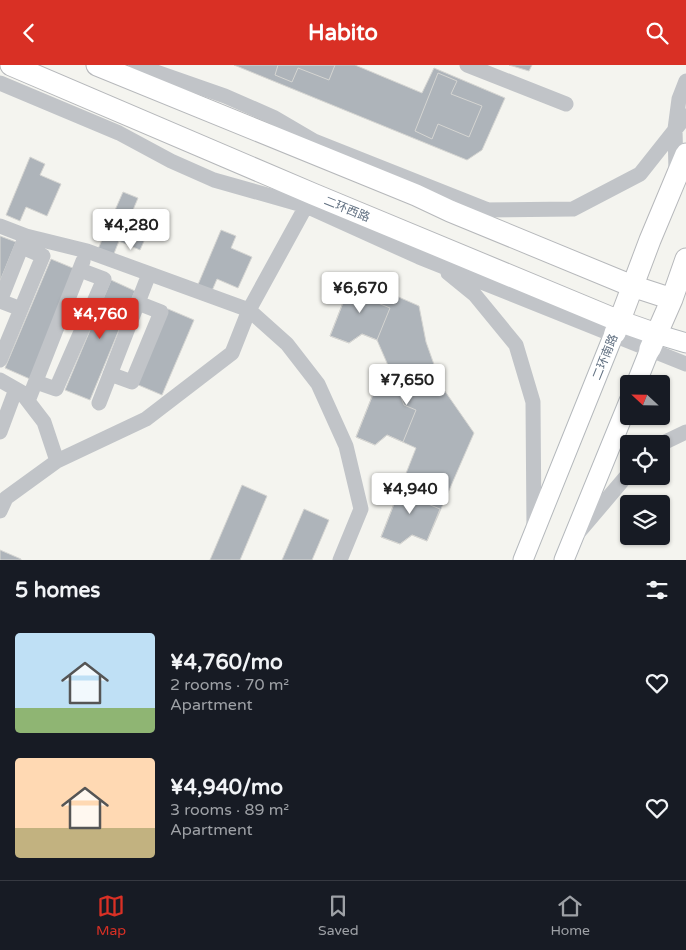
<!DOCTYPE html>
<meta charset="utf-8">
<style>
:root{--surface:#171b24;--page:#242831;--text:#f1f3f6;--muted:#9ea1a6;--line:#363941;--accent:#d93025}
body{margin:0;font-family:"Varela Round","Noto Sans SC",sans-serif;background:var(--page);color:var(--text);height:100vh;display:flex;flex-direction:column;font-size:19px;white-space:nowrap}
*{box-sizing:border-box;margin:0}
p{font-size:16px;color:var(--muted)}
.icon{flex:none;width:28px;height:28px;fill:none;stroke:currentColor;stroke-width:2;stroke-linecap:round;stroke-linejoin:round}
.map{position:relative;height:495px;overflow:hidden}
.drawer{display:flex;flex-direction:column;background:var(--surface);flex:1}
.drawer>*{flex:none}
.needle{width:32px;rotate:292deg}
.fabs{position:absolute;left:620px;top:310px;display:grid;gap:10px}
.fabs a{display:grid;place-items:center;width:50px;height:50px;border-radius:5px;background:var(--surface);box-shadow:0 1px 4px #0004;font-size:25px}
.price{position:absolute;translate:-50% -42px;padding:0 11px;border-radius:5px;background:#fff;color:#222;font-size:16px;line-height:32px;filter:drop-shadow(0 1px 2px #0008)}
.price::after{content:'';position:absolute;left:50%;top:30px;width:15px;height:11px;margin-left:-8px;background:inherit;clip-path:polygon(0 0,100% 0,50% 100%)}
.price.current{background:var(--accent);color:#fff}
ul{padding:0;list-style:none}
li{display:flex;align-items:center;gap:15px;height:125px;padding:0 15px}
li span{display:grid;place-items:center;flex:none;width:140px;height:100px;border-radius:5px;color:#555}
li>.icon{margin-inline-start:auto}
span .icon{width:60px;height:60px;fill:#fffc;stroke-width:1}
li b{font-size:21px}
h2{display:flex;justify-content:space-between;align-items:center;height:60px;padding:0 15px;font-size:21px}
header{display:flex;justify-content:space-between;align-items:center;height:65px;padding:0 15px;background:var(--accent);color:#fff;font-size:22px;font-weight:700}
.tabs{display:flex;justify-content:space-around;align-items:center;height:70px;border-top:1px solid var(--line);background:var(--surface);font-size:14px;color:var(--muted)}
.tabs a{display:grid;justify-items:center;gap:2px}
.tabs .current{color:var(--accent)}
.map>svg:first-child{display:block}
</style>
<header><svg class="icon" aria-label="back" viewBox="0 0 24 24"><path d="M15 5l-7 7 7 7"/></svg>Habito<svg class="icon" aria-label="search" viewBox="0 0 24 24"><circle cx="10" cy="10" r="6"/><path d="M15 15l6 6"/></svg></header>
<div class="map">
<svg width="686" height="495" viewBox="0 0 686 495">
<rect width="100%" height="100%" fill="#f4f4ef"/>
<path fill="#aeb4ba" stroke="#d5d5d2" d="M234 0H355L422 28 434 3 505 33 482 85 467 95Z
M278 0H335L329 15 298 3 292 17 275 10Z
M509 0H532L529 6Z
M438 8 457 16 451 29 482 41 469 72 438 59 432 74 415 66Z
M30 92 45 99 40 110 61 119 47 151 26 142 20 156 6 150Z
M123 127 138 133 133 145 154 154 140 185 119 176 113 191 98 184Z
M221 165 236 171 231 183 252 192 238 223 217 214 211 228 197 222Z
M0 171 16 177 0 216Z
M51 194 75 204 30 314 5 303Z
M353 212 371 219 378 238 390 243 377 275 362 269 349 278 330 271Z
M353 212 419 241 426 277 442 322 474 368 427 476 412 470 400 479 381 472 416 383 387 370 375 380 356 372 379 314 397 321 377 275 362 269 349 278 330 271Z
M111 215 135 226 90 335 65 325Z
M168 244 194 255 162 330 136 319Z
M379 314 397 321 404 340 416 345 403 377 387 370 375 380 356 372Z
M404 413 422 420 428 439 440 444 427 476 412 470 400 479 381 472Z
M242 420 267 431 240 495H210Z
M304 444 329 455 312 495H282Z
M0 485 21 494V495H0Z"/>
<g fill="none" stroke-linecap="round" stroke-linejoin="round">
<defs>
<path id="major" d="M656 269 686 278
M636 319 650 284
M523 495 614 269
M564 495 629 336"/>
<path id="highway" d="M11 0 313 129 619 256 656 269
M97 0 416 130 450 146 632 221 672 234
M615 268 650 175 686 89
M650 284 672 234 686 194"/>
</defs>
<use href="#major" stroke="#b4b8bc" stroke-width="21"/>
<use href="#highway" stroke="#b6b8bb" stroke-width="23"/>
<path stroke="#c1c4c8" stroke-width="15" d="M136 0 225 31 273 52 314 76 488 145
M467 0 566 39
M0 18 119 68 171 96 214 115 306 141 419 192 686 299
M676 107 675 64 679 34 686 16
M479 145 573 144 640 109 686 51
M0 161 26 171 87 186 249 245 287 279 318 319 346 381 361 444 340 495
M448 208 475 230 516 280 533 337 534 463
M21 244 0 236 25 173
M0 295 43 191 22 182
M110 309 132 317 161 247 138 238
M0 315 21 327 44 357 57 396
M36 317 56 324 104 214 80 205
M28 336 83 196
M99 338 149 209
M0 367 16 324
M661 379 686 367
M0 446 6 433 57 396 146 354 232 288 249 245 311 132
M579 467 629 408"/>
<use href="#major" stroke="#fff" stroke-width="19"/>
<use href="#highway" stroke="#fff" stroke-width="21"/>
</g>
<g text-anchor="middle" stroke-width="5" stroke-linejoin="round" paint-order="stroke">
<g font-size="12" fill="#627182" stroke="#fff">
<text transform="translate(347 144) rotate(22)" y="4">二环西路</text>
<text transform="translate(605 292) rotate(-68)" y="4">二环南路</text>
</g>
</g>
</svg>
<div class="fabs">
<a><svg class="needle" viewBox="-14 -14 28 28"><path d="M0-13l5 13h-10z" fill="#e53935"/><path d="M0 13l5-13h-10z" fill="#9ea1a6"/></svg></a>
<a><svg class="icon" aria-label="locate" viewBox="0 0 24 24"><circle cx="12" cy="12" r="6"/><path d="M12 2v4M12 18v4M2 12h4M18 12h4"/></svg></a>
<a><svg class="icon" aria-label="layers" viewBox="0 0 24 24"><path d="M12 4l9 5-9 5-9-5zM3 14l9 5 9-5"/></svg></a>
</div>
<b class="price" style="left:131px;top:186px">¥4,280</b>
<b class="price" style="left:360px;top:249px">¥6,670</b>
<b class="price current" style="left:100px;top:275px">¥4,760</b>
<b class="price" style="left:407px;top:341px">¥7,650</b>
<b class="price" style="left:410px;top:450px">¥4,940</b>
</div>
<section class="drawer">
<h2>5 homes<svg class="icon" aria-label="filters" viewBox="0 0 24 24"><path d="M4 7h16M4 17h16"/><circle cx="9" cy="7" r="2"/><circle cx="15" cy="17" r="2"/></svg></h2>
<ul>
<li><span style="background:linear-gradient(#bfe0f5 75%,#8fb573 0)"><svg class="icon" aria-label="home" viewBox="0 0 24 24"><path d="M3 11l9-7 9 7M6 9v11h12V9"/></svg></span><div><b>¥4,760/mo</b><p>2 rooms · 70 m²</p><p>Apartment</p></div><svg class="icon" aria-label="heart" viewBox="0 0 24 24"><path d="M12 20l-8-8c-3-5 5-10 8-4 3-6 11-1 8 4z"/></svg></li>
<li><span style="background:linear-gradient(#ffd9b3 70%,#c2b280 0)"><svg class="icon" aria-label="home" viewBox="0 0 24 24"><path d="M3 11l9-7 9 7M6 9v11h12V9"/></svg></span><div><b>¥4,940/mo</b><p>3 rooms · 89 m²</p><p>Apartment</p></div><svg class="icon" aria-label="heart" viewBox="0 0 24 24"><path d="M12 20l-8-8c-3-5 5-10 8-4 3-6 11-1 8 4z"/></svg></li>
</ul>
</section>
<nav class="tabs">
<a class="current"><svg class="icon" aria-label="map" viewBox="0 0 24 24"><path d="M3 6l6-2 6 2 6-2v14l-6 2-6-2-6 2zM9 4v14M15 6v14"/></svg>Map</a>
<a><svg class="icon" aria-label="saved" viewBox="0 0 24 24"><path d="M7 4h10v16l-5-4-5 4z"/></svg>Saved</a>
<a><svg class="icon" aria-label="home" viewBox="0 0 24 24"><path d="M3 11l9-7 9 7M6 9v11h12V9"/></svg>Home</a>
</nav>
